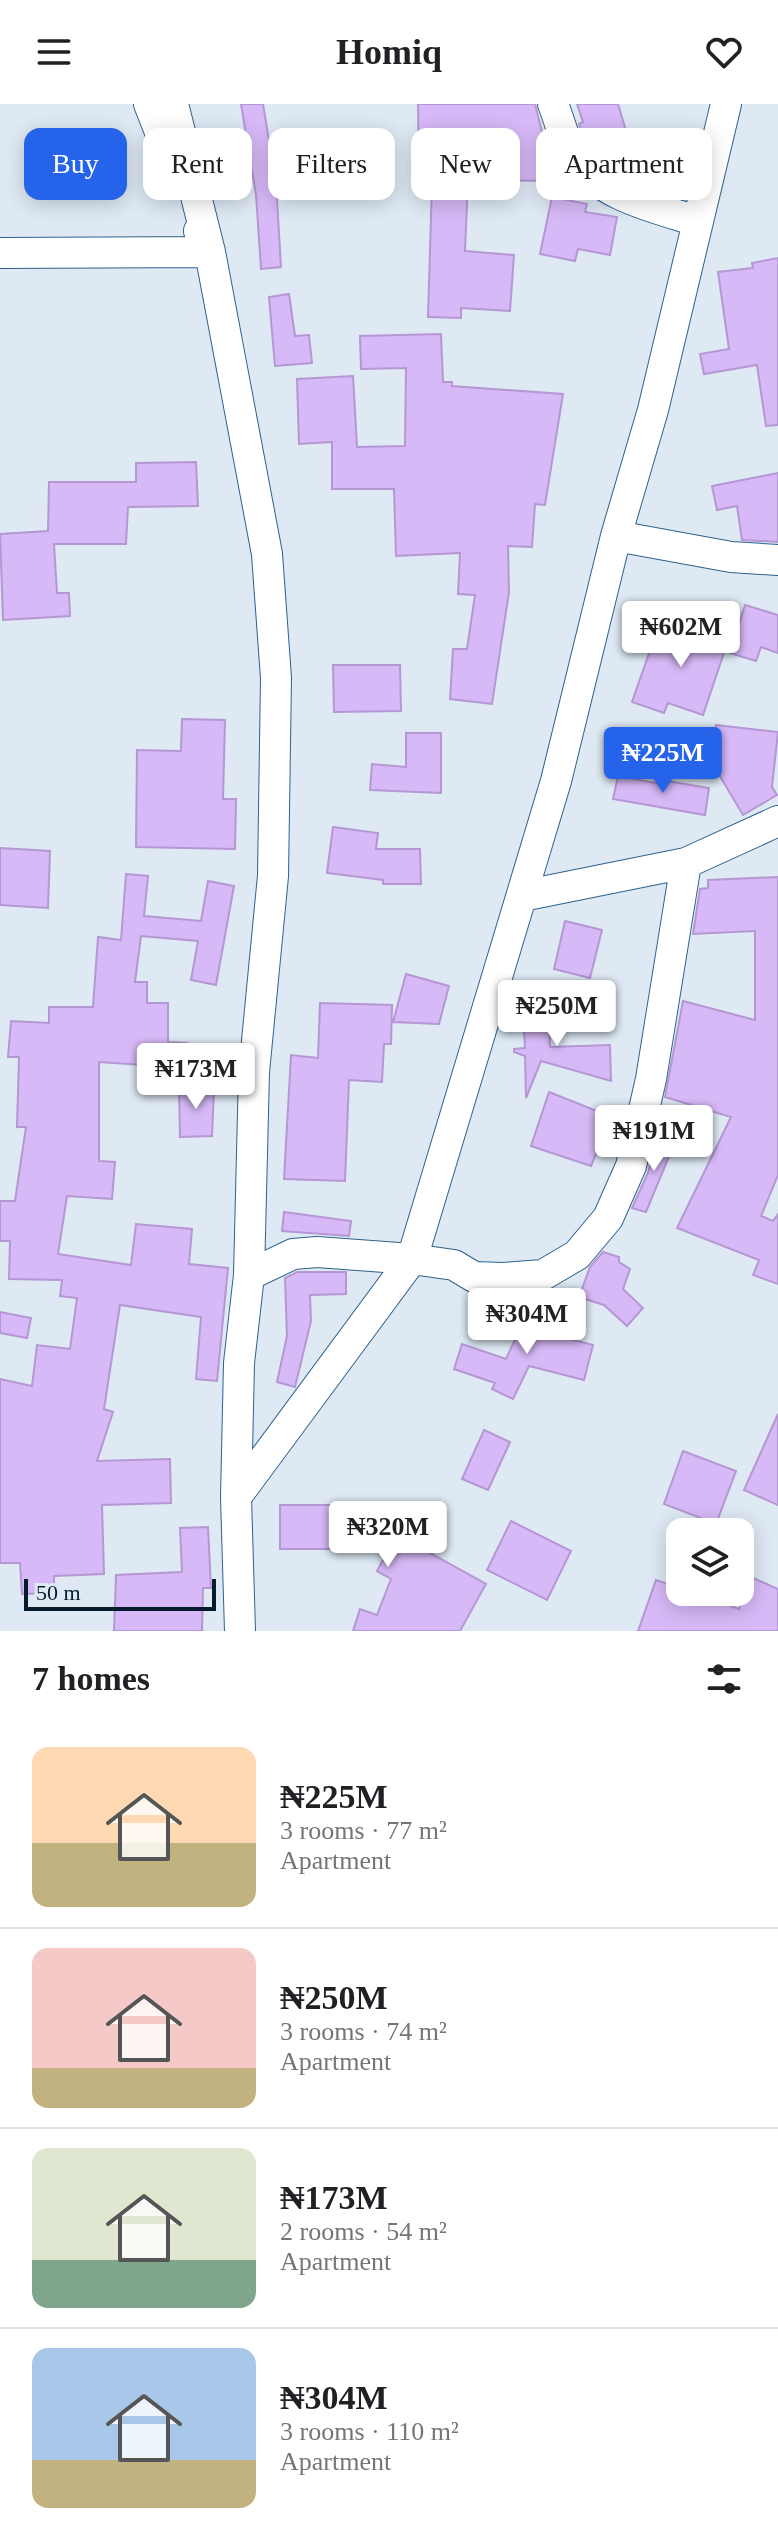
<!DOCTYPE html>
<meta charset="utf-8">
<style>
:root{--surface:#fff;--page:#f6f6f6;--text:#202124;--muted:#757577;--line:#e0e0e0;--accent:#2563eb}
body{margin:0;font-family:"Times New Roman",serif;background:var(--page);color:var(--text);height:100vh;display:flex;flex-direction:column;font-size:30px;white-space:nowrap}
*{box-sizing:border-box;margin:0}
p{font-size:26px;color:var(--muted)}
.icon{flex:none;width:44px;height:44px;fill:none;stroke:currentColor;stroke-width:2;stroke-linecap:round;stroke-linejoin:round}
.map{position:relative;height:1527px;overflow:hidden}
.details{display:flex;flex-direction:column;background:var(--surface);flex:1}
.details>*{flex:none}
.hud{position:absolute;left:24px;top:24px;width:730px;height:72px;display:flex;gap:16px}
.tools{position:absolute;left:666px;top:1414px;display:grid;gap:16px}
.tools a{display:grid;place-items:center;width:88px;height:88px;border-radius:16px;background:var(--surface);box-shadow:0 4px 20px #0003;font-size:40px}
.scale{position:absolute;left:24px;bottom:20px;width:192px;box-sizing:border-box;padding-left:8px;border:4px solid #061c2e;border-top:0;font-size:22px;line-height:28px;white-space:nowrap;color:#061c2e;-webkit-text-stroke:6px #dee9f4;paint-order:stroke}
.price{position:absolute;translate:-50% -68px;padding:0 18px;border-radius:8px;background:#fff;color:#222;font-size:26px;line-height:52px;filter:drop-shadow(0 2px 4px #0008)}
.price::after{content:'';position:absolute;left:50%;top:48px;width:24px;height:18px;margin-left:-12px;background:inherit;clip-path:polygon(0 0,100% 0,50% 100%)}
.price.current{background:var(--accent);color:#fff}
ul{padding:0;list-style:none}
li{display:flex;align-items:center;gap:24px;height:200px;padding:0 32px}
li+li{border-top:2px solid var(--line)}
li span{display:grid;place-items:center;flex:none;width:224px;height:160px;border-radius:16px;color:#555}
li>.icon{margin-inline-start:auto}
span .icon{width:96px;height:96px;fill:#fffc;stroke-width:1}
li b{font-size:34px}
h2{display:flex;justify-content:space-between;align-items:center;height:96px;padding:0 32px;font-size:34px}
.pill{padding:0 28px;border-radius:16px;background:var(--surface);box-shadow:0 4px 20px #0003;font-size:28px;line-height:72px}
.pill.current{background:var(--accent);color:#fff}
header{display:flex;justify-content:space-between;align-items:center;height:104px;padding:0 32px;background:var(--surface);font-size:36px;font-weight:700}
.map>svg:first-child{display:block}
</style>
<header><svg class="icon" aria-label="menu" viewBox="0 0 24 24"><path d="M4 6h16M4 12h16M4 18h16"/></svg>Homiq<svg class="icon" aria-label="heart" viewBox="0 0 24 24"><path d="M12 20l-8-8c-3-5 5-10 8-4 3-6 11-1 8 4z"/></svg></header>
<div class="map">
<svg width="778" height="1527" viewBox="0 0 778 1527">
<rect width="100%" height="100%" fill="#dee9f4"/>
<path fill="#d7b9f7" stroke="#b497d3" stroke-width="2" d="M241 0H263L276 79 281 163 261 165 256 91Z
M418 0H535L543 32 562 67V77L468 76 465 147 514 151 510 207 461 204V214L428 213 432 80H419Z
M577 0H618L631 43 597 53 582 28 579 20 583 18Z
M552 93 587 100 585 108 617 113 610 151 578 145 575 157 540 150Z
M778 154V321L766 322 757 261 704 270 700 250 729 245 718 168 753 164 752 159Z
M289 190 295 232 309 231 312 259 275 262 269 193Z
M441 230 443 278H452V282L563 290 545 401 535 400 532 443 508 442 509 488 492 600 450 595 453 545H467L475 491 458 490 460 449 396 452 394 385H332V338L299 340 297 275 353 272 357 343 405 342 406 264 361 265 360 232Z
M196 358 198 402 128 403 126 440H54L57 489H69L70 512 3 516 0 430 48 427 49 378H136V359Z
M778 369V438L742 436 737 402 717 406 712 382Z
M745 501 778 511V549L761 543 756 557 730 549Z
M660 518 696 531 699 524 729 534 703 611 668 599 664 609 632 598Z
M333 561H400L401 607 334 608Z
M182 615 225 616 223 695H236L235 745 136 743 137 646 181 647Z
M716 621 778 628 772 683 777 691 743 711 711 657Z
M406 629H441V689L370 686 372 660 406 663Z
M618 672 661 680V676L709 684 705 711 613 695Z
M333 723 378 729 376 745H420L421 780H383V776L327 769Z
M0 744 50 747 48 804 0 801Z
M126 770 148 772 144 812 201 817 208 777 234 782 216 881 191 876 198 837 141 832 135 878H147V899H168V938L187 939V964L99 958V1057L115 1058 112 1095 67 1092 58 1150 131 1161 136 1120 192 1125 189 1160 228 1164 217 1277 196 1275 201 1213 120 1201 104 1305 113 1308 97 1357 170 1355 171 1399 102 1401 104 1470 54 1472V1489L22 1490 20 1459H0V1275L32 1282 37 1241 70 1245 77 1194 60 1192 62 1176 9 1175 10 1137H0V1097H15L26 1023H17L19 953H8L11 917 49 919V903H93L98 833 121 836Z
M778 773V1071L761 1112 773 1117 778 1110V1180L753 1171 759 1156 677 1124 731 1013 665 993 683 897 755 916V827L693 830 700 785 708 784V776Z
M565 817 602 826 590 874 554 865Z
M406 870 449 882 439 920 393 918Z
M320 899 392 901 391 940H384L382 978 349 976 345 1077 284 1075 291 951 318 954Z
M519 900H549L550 943 610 941 611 977 541 957 526 994 525 952 514 948V945L525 944 524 925H520Z
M179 981 214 984 212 1032 180 1033Z
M549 988 612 1013 591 1062 531 1042Z
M657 1031 675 1038 646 1108 632 1104 648 1069Z
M284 1108 351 1117 349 1132 282 1127Z
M603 1148 619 1153V1158L630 1165 623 1185 643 1204 627 1222 604 1201 579 1193 590 1163Z
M297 1168H346V1190L310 1191 311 1217 295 1283 277 1278 287 1232 285 1174Z
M531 1201 552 1210 544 1228 593 1241 584 1276 529 1262 513 1295 492 1285 495 1279 454 1265 462 1240 506 1255Z
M0 1208 31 1214 27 1234 0 1229Z
M778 1310V1401L744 1386Z
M484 1326 510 1338 488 1386 462 1375Z
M683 1347 736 1367 716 1420 664 1400Z
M280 1401H352V1411L386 1419 438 1445H423L486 1480 460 1527H353L360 1505 377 1511 391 1475 377 1467 389 1445H280Z
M511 1417 571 1447 547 1496 487 1466Z
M208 1423 211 1484H203L202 1527H114L116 1471 182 1468 180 1424Z
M753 1474 778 1485V1527H638L656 1476 680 1484V1488H691L739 1505Z"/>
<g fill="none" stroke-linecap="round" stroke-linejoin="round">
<defs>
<path id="minor" d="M149 0 171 56
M173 0 210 148 267 450 276 574 273 772 254 968 249 1171 239 1259 236 1393 240 1527
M553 0C560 17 564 38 574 53 599 92 656 104 697 117
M0 149 207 148 199 127
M616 432 731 453 778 456
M522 792 686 759 778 717
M249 1171 293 1150 317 1148 412 1155 454 1161 474 1173 503 1174 543 1171 577 1151 608 1114 631 1062 651 975 686 759
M236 1393 412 1155 556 677 616 432 653 306 726 0"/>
</defs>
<use href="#minor" stroke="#2d628f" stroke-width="32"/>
<use href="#minor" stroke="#fff" stroke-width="30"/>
</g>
</svg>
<div class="tools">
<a><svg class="icon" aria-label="layers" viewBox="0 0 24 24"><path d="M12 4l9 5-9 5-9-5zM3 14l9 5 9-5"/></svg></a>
</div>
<div class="scale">50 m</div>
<b class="price" style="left:681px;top:565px">₦602M</b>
<b class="price current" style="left:663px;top:691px">₦225M</b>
<b class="price" style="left:557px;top:944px">₦250M</b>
<b class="price" style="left:196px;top:1007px">₦173M</b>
<b class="price" style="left:654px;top:1069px">₦191M</b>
<b class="price" style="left:527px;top:1252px">₦304M</b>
<b class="price" style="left:388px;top:1465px">₦320M</b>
<div class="hud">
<a class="pill current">Buy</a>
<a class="pill">Rent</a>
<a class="pill">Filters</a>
<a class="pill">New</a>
<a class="pill">Apartment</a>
</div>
</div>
<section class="details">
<h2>7 homes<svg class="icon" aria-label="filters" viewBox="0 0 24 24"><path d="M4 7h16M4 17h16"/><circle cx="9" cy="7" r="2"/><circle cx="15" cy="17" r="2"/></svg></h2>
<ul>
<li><span style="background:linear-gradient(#ffd9b3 60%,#c2b280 0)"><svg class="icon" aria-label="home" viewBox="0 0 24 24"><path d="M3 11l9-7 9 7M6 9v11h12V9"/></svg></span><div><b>₦225M</b><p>3 rooms · 77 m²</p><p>Apartment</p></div></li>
<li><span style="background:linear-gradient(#f6c9c9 75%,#c2b280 0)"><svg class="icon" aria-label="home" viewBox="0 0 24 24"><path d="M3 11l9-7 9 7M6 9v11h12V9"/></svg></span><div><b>₦250M</b><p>3 rooms · 74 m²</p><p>Apartment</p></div></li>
<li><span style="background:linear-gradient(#dfe7d0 70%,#7fa58c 0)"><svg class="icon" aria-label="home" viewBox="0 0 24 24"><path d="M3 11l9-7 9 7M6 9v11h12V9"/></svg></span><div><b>₦173M</b><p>2 rooms · 54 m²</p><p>Apartment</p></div></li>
<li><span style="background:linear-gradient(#a9c7e8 70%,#c2b280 0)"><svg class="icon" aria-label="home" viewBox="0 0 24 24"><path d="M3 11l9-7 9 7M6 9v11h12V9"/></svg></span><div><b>₦304M</b><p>3 rooms · 110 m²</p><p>Apartment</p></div></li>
</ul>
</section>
